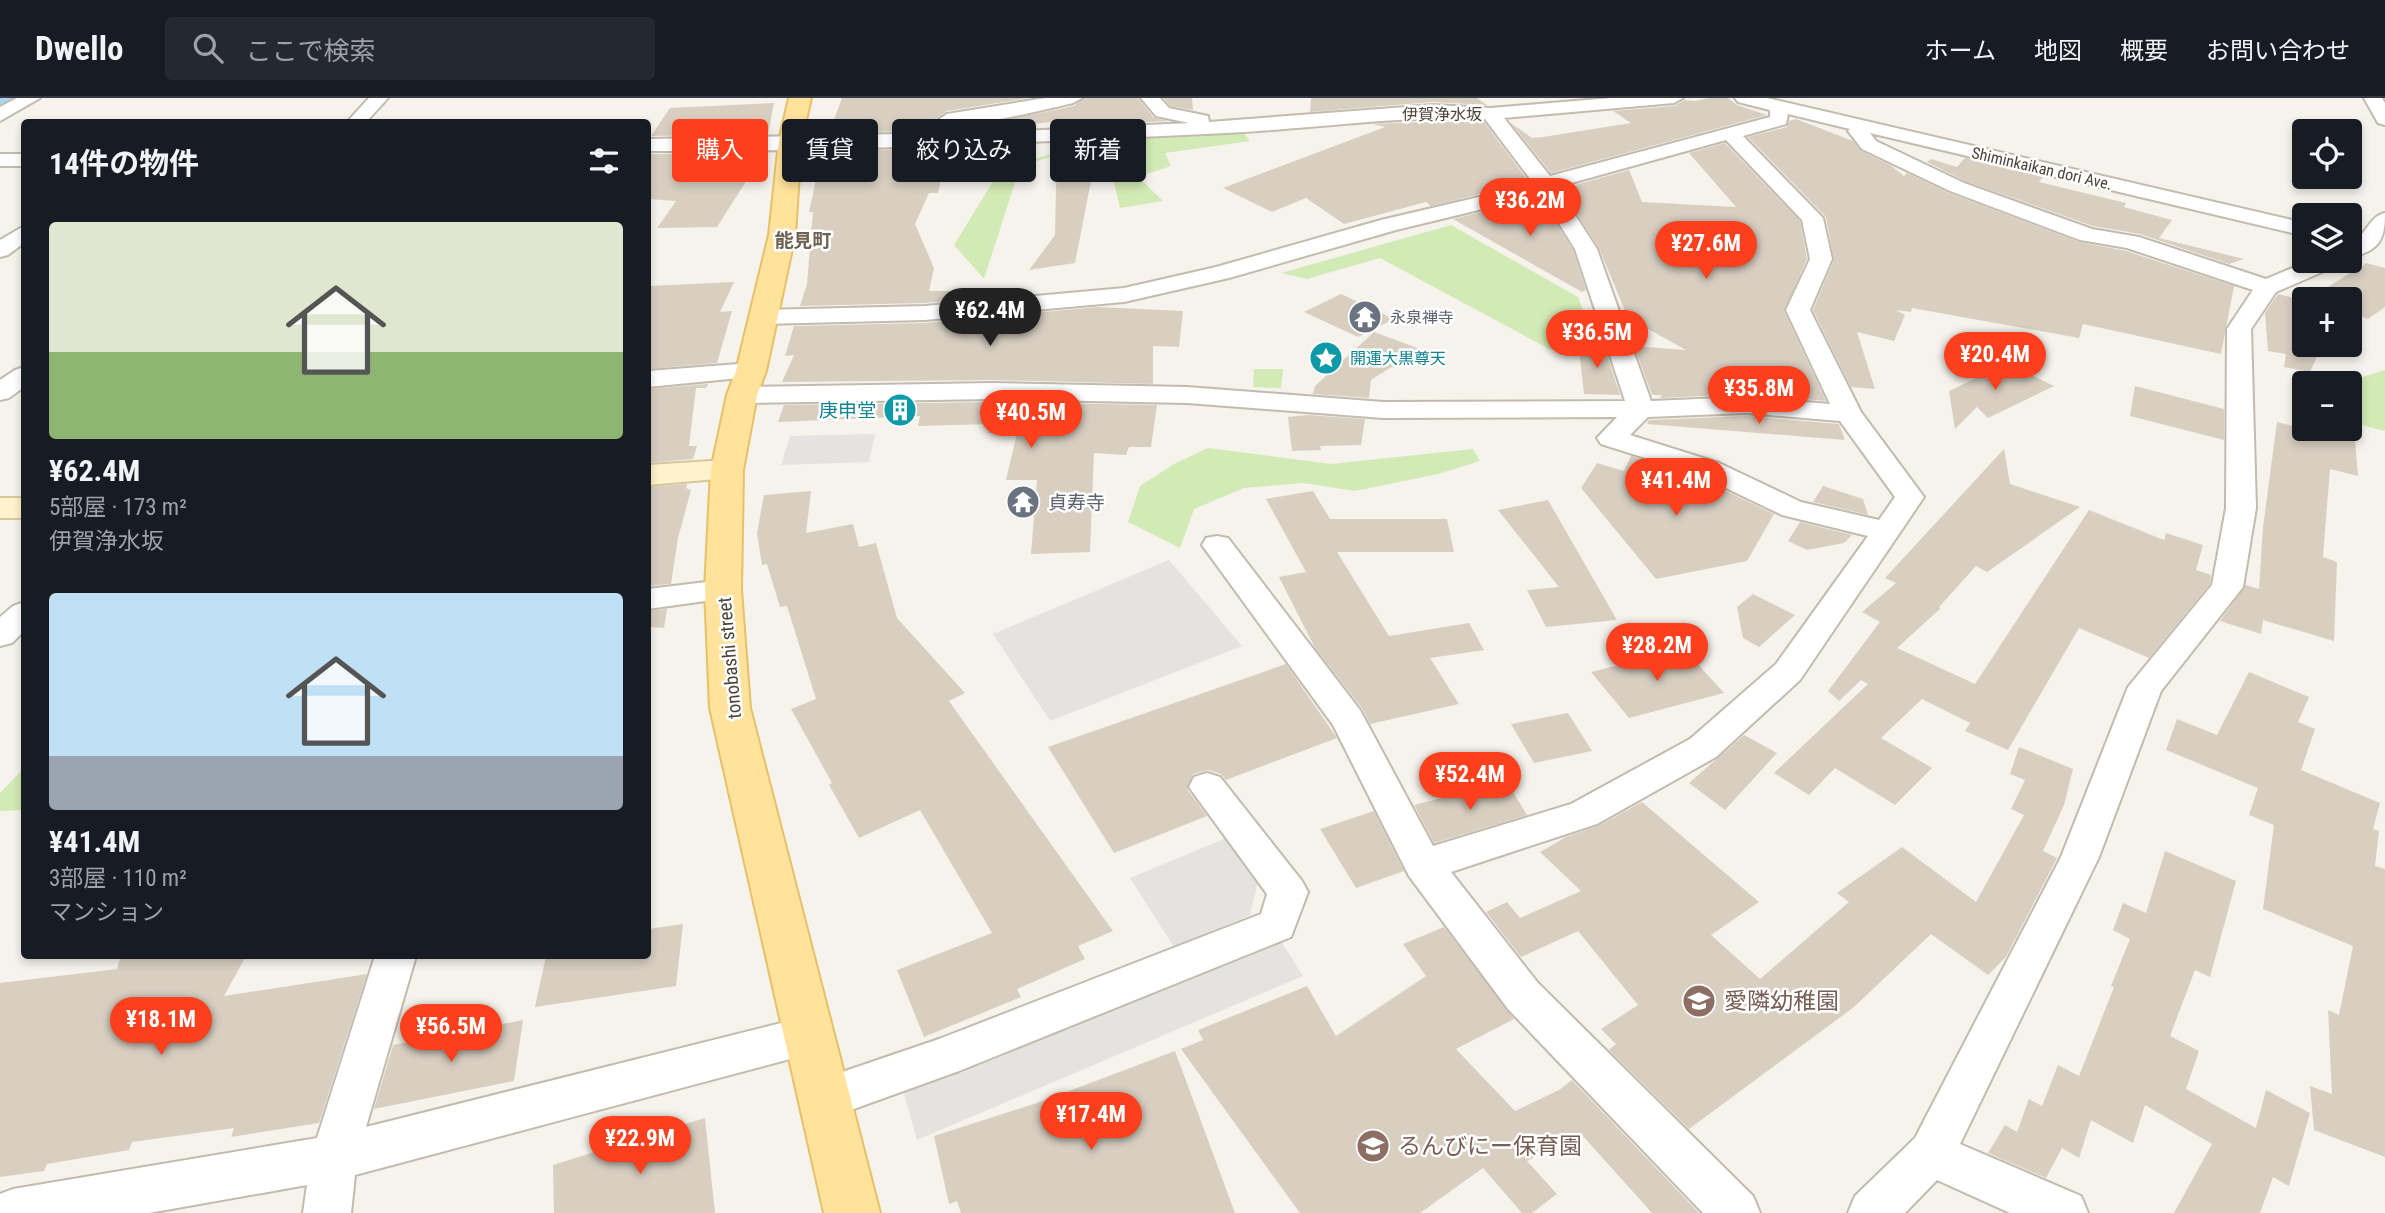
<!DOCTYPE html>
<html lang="ja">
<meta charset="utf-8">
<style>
:root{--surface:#171b24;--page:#242831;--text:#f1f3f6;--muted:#9ea1a6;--line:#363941;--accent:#fc3f1d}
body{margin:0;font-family:"Roboto Condensed","Noto Sans JP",sans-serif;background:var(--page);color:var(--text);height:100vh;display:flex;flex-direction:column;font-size:26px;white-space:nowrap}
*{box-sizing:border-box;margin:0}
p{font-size:23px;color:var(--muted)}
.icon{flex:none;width:38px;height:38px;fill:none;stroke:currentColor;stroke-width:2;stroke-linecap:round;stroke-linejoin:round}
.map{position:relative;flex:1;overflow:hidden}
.sheet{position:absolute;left:21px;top:21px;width:630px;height:840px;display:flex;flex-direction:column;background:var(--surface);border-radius:7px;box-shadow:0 4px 10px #0003}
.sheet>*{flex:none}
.guide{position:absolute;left:672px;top:21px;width:665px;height:63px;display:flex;gap:14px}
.fabs{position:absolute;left:2292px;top:21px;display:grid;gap:14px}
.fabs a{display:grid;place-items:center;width:70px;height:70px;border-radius:7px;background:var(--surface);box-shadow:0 4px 10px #0003;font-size:35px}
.price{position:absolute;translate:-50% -60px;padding:0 16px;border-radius:24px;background:var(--accent);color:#fff;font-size:23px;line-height:46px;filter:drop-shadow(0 2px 4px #0008)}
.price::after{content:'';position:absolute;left:50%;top:42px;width:21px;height:16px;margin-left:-10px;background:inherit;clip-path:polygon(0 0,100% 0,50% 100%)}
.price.current{background:#222;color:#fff}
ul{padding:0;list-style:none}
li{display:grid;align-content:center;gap:14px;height:371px;padding:0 28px}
li span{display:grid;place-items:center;height:217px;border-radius:7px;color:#555}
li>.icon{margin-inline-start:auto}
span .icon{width:126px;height:126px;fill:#fffc;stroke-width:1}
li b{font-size:30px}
h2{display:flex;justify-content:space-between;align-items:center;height:84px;padding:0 28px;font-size:30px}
.chip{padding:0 24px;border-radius:7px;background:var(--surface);box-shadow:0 4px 10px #0003;font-size:24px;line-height:63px}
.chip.current{background:var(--accent);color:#fff}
header{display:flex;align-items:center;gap:42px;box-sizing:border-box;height:98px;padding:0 35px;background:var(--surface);border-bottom:2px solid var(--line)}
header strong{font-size:33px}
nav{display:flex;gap:38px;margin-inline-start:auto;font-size:24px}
.search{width:490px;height:63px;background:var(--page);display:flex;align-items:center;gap:18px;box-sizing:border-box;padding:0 24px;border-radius:7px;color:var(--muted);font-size:26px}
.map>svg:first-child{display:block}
</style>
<header>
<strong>Dwello</strong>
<div class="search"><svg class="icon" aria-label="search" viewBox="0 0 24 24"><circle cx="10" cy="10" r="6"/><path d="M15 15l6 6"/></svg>ここで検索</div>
<nav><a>ホーム</a><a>地図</a><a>概要</a><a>お問い合わせ</a></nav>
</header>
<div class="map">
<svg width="2385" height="1115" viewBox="0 0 2385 1115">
<rect width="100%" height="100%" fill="#f6f3ec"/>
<path fill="#d2eab5" d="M1243 34 1250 43 1165 55 1171 68 1138 79 1163 103 1120 110 1107 55 1058 56 1020 69 984 181 954 147 1000 72 1060 53 1068 40Z
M1451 127 1578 199 1590 231 1551 252 1380 160 1307 181 1281 175Z
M1254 271H1283L1281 290 1253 289Z
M2385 272V333L2350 324V285H2342Z
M1208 350 1331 366 1473 351 1480 363 1438 376 1355 393 1303 385 1244 390 1194 411 1180 450 1128 424 1140 388 1174 366Z
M24 670V712L0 713V695Z"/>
<path fill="#e5e3e0" d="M875 336 869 364 781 367 790 338Z
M1169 462 1242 548 1050 623 993 536Z
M1226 740 1258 783 1250 817 1174 849 1130 780Z
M1279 840 1303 878 917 1042 902 988Z"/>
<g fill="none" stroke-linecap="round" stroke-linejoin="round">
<path fill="#a9d4f2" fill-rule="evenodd" d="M0 0H24L19 8 0 14Z"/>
</g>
<path fill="#d8cfc1" d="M842 0H1029L947 13 935 21 945 28 961 29 1045 14 1074 8 1084 0H1138L1154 20 1169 23 1058 29V23L995 31 829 35Z
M1164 0H1192L1193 12 1170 8Z
M1311 0H1477L1487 7 1433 4 1310 14Z
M1710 0H1728L1737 7 1767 17 1551 75 1511 25 1532 40 1543 39 1631 25 1613 13 1674 8 1685 2 1694 3Z
M774 5 768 36 651 38 670 10Z
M1796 21 1853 43 1861 53 1890 67 1904 78 1907 75 1949 95 2079 144 2126 153 2234 188 2221 256 2083 226 2079 240 1912 210 1911 214 1896 212 1905 217 1894 243 1857 234 1875 291 1851 289 1813 212 1834 162 1826 119 1748 39 1787 29 1789 23Z
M1421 24H1484L1529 84 1431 108 1426 104 1344 126 1306 100 1272 114 1223 90 1385 29 1372 26Z
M1098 44V78H1092L1075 165 1029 172 1055 137 1057 45Z
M1725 45 1800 123 1807 161 1784 213 1826 303 1746 296 1660 300 1662 297H1652L1634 248 1686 252 1628 220 1599 150 1561 91 1629 72 1642 104 1736 109 1689 55Z
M974 49 973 53H961L960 63 945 64 938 95H929L915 126 934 170 929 193H1015L1016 197 925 205 800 208 807 186 813 114H809L822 54Z
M648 56H720L764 55 717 129 657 130 676 103 648 101Z
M1965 60 2043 79 2039 84 2126 105 2124 109 2172 122 2159 140 2244 161 2229 166 2140 136 2093 128 1965 83 1927 64 1931 61 1957 69Z
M1540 100 1573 152 1586 192 1582 194 1453 121Z
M2366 165 2385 170V209L2368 221 2350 214V201H2309L2358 170 2356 175Z
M734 184 720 214 732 213 717 265 648 271V188Z
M1341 196 1394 221 1358 239 1304 214Z
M2278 196 2305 203V247H2322L2310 274 2284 269 2286 256 2268 253 2265 215Z
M1098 209 1183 213 1179 249 1153 248V286L993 282 782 284 794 257 785 258 794 228 925 225Z
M1374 234 1420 251 1371 282 1369 300 1313 296 1315 288Z
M1578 243 1603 245 1620 297 1584 296Z
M2020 259 2022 262 2015 269 2054 288 1988 320 1977 309 1955 331 1949 293Z
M708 286 706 290H696L689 348H697L693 361 648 365V291Z
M2135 288 2224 311V342L2130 318Z
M993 304 1157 307 1151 349H1129L1126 357 1094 355 1090 454 1031 456 1037 382H1006L1017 335H988L990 326 918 328 920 318 778 324 784 307Z
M1308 317 1365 321 1361 347 1320 348 1321 352 1292 353 1288 319Z
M1746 318 1839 326 1845 342 1647 326 1649 322Z
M2277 324 2355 343 2358 378 2330 371 2323 459 2337 464 2334 543 2263 522 2261 536 2220 523 2246 487 2259 491 2263 429Z
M2004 351 2010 386 2080 409 1987 474 1976 468 1939 509 1941 510 1897 550 1975 586 2089 412 2164 442 2166 435 2203 447 2196 472 2211 477 2210 486 2149 560 2079 530 2008 652 1965 633 1970 625 1922 601 1881 640 1932 670 1895 707 1835 670 1809 697 1774 675 1868 586 1861 582 1839 603 1828 593 1880 524 1862 514 1896 485 1885 480Z
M1631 358 1699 380 1774 416 1747 463 1656 481 1581 390 1597 365 1624 373Z
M687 386 686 390 691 392 678 440 671 486 648 488V389Z
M1823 388 1863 401 1868 417 1813 404Z
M811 393 806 435 853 426 859 449 876 445 897 520 965 595 949 603 1113 833 1078 848 1085 861 1017 891 1021 899 924 939 897 872 992 835 920 712 859 740 829 687 832 685 791 611 816 601 787 508 780 509 767 466 762 467 757 435 764 397Z
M1313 393 1330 421H1447L1454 454H1337L1389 538 1469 525 1484 552 1430 560 1459 606 1370 626 1362 610 1315 550 1279 479 1306 474 1266 401Z
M1548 402 1617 522 1546 529 1527 492 1559 489 1498 412Z
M1800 424 1852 437 1844 445 1807 452 1788 443Z
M1753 496 1795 517 1759 549 1743 540 1737 509Z
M667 511 664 530 648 529V513Z
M1684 551 1724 595 1629 620 1591 574Z
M1286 566 1337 640 1226 682 1221 676 1208 672 1193 676 1187 691 1207 718 1114 755 1048 649Z
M2249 574 2309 599 2298 624 2315 631 2301 672 2380 705 2373 731 2379 733 2375 768 2385 771V1059L2314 1032 2310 988 2332 996 2328 912 2339 917 2353 848 2263 811 2274 727 2249 717 2258 690 2166 652 2177 621 2217 637Z
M1568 615 1592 653 1534 665 1511 626Z
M1744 637 1777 655 1725 712 1689 685Z
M2019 649 2073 671 2064 707 2043 753 2057 760 2006 859 1988 877 1931 836 1854 909 1689 1031 1609 952 1616 946 1601 931 1638 907 1578 833 1521 859 1486 814 1507 804 1520 820 1581 793 1540 754 1566 739 1598 728 1642 704 1759 804 1711 837 1760 881 1849 804 1837 795 1902 749 1976 804 2024 717 2011 711 2025 682 2010 676Z
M1507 684 1527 717 1434 745 1414 707Z
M1374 713 1404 773 1356 790 1320 731Z
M2165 753 2236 783 2210 879 2195 872 2170 938 2199 953 2186 991 2256 1030 2266 992 2310 1015 2289 1088 2273 1079 2260 1115H2174L2212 1046 2145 1007 2133 1045 2091 1022 2079 1060 2062 1050 2046 1080 1988 1055 2005 1027 2017 1034 2029 1001 2042 1008 2058 967 2079 978 2114 889 2111 888 2130 841 2113 832 2123 805 2146 815Z
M683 826 676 888 535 909 546 858H648V831Z
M1444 829 1514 921 1456 951 1515 1013 1559 992 1572 982 1699 1115H1652L1582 1037 1527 1063 1557 1096 1532 1115H1522L1483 1070 1420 1115H1300L1181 951 1203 942 1198 932 1307 888 1336 938 1426 878 1403 846Z
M121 858H246L224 898 367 876 319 1025 231 1039 234 1030 132 1044 129 1052 47 1066 44 1073 0 1079V885L117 871Z
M523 922 514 983 374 1011 393 947Z
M1175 953 1235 1115H961L957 1103 949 1106 934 1038 1040 1004Z
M705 1020 715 1115H554L553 1067Z"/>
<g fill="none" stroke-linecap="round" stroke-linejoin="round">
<defs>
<path id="street" d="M17 0H40L0 23V9Z
M369 0H388L366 24H347Z
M1045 0H1082L1073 5C1052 10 949 36 938 22L947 16Z
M1141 0H1160L1169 10 1208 18 1209 24 1433 7 1491 10 1611 0H1683L1674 5 1504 20 1550 78 1770 19V12L1738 4 1735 0H1767L2305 125V138L1870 35 1876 43 1964 85 2092 131 2139 139 2266 181 2309 163H2339L2336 168 2276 194 2251 231 2256 410 2243 489 2161 593 2099 759 1960 1046 2081 1098 2088 1115H2010L1937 1082 1905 1115H1848L1855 1098 1915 1040 2061 759 2128 589 2212 487 2226 410 2227 231 2253 192 2127 150 2080 142 1950 93 1862 51 1848 33 1850 31 1788 16 1786 26 1743 38 1823 120 1832 161 1810 212 1861 314 1924 399 1800 582 1716 659 1597 726 1451 774 1538 885 1753 1098 1760 1115H1703L1508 911 1409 778 1333 627 1202 447 1206 440 1217 438 1228 440 1360 612 1433 748 1571 706 1690 641 1776 566 1868 438 1782 417 1699 377 1601 346 1597 340 1617 319 1383 320 1187 305 993 301 742 305 733 303 729 297 733 291 742 289 993 285 1187 289 1383 304 1625 303 1575 151 1541 97 1396 132 1229 180 1124 204 925 222 762 226 753 224 750 219 753 214 762 212 925 208 1124 190 1216 169 1381 122 1534 86 1485 21C1399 17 1313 31 1226 35 1033 44 840 54 648 53V41L999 34 1189 25 1156 18ZM1726 42 1802 122 1810 161 1786 212 1830 306 1746 299 1651 303 1597 151 1557 89ZM1746 315 1840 323 1895 399 1879 422 1801 404 1719 365 1630 337 1648 319Z
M2364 0H2382L2385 5V27L2378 25Z
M0 56H24V68H0Z
M2385 115C2385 143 2379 152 2350 160V145C2366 139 2369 118 2385 115Z
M24 128V145L8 157 0 159V142Z
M751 265 760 268 764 273 760 278 648 289V273Z
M24 269V289L9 300 0 302V282L15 272Z
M723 482 734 485 739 492 734 499 648 511V491Z
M24 504V533L12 545 0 548V519L13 508Z
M1207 675 1220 679 1302 783 1308 794 1291 839 959 973 826 1021 810 1015 803 1000 810 985 939 941 1261 816 1267 796 1189 689 1194 679Z
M375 858H416L366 1029 809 918 824 923 831 937 824 951 809 956 355 1077 351 1115H303L307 1087 149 1115H0V1096L13 1091 317 1040Z"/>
<path id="secondary" d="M727 362 739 365 743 372 739 379 648 387V367Z
M0 400H24V420H0Z"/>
<path id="primary" d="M789 0H811L801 44 795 137 766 273 757 297 743 372 741 492 750 610 880 1115H824L710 610 705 492 711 372 727 297 736 273 769 137 779 44Z"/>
</defs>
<use href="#street" stroke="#c2bbae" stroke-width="4"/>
<use href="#secondary" stroke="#d6c79b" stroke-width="4"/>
<use href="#primary" stroke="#e6c16a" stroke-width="4"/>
<use href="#street" fill="#fff" fill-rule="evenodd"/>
<use href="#secondary" fill="#fff3cd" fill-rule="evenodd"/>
<use href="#primary" fill="#ffe39c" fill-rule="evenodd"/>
</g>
<defs>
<symbol id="temple-disc" viewBox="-11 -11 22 22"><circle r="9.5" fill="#6b7280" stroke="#fff"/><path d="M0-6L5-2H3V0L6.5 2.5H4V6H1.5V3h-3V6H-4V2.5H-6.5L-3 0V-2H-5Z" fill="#fff"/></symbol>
<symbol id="sight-disc" viewBox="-11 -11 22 22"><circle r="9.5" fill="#0f9aa8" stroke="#fff"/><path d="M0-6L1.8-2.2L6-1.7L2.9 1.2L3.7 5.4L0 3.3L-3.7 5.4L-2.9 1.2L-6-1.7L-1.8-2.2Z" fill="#fff"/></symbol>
<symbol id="building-disc" viewBox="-11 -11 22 22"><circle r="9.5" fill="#0f9aa8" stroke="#fff"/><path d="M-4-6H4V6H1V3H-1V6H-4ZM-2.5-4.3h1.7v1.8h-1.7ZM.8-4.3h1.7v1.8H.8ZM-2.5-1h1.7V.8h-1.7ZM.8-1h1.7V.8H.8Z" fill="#fff"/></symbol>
<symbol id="school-disc" viewBox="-11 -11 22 22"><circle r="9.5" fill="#8d6e63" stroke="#fff"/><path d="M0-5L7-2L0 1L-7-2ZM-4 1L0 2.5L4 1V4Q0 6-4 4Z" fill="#fff"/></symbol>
</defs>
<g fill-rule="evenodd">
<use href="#temple-disc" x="1346" y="200" width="38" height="38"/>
<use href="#sight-disc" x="1307" y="241" width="38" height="38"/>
<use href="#building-disc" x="881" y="293" width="38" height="38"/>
<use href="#temple-disc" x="1004" y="385" width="38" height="38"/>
<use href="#school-disc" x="1680" y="884" width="38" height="38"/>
<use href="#school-disc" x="1354" y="1029" width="38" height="38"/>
</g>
<g text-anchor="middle" stroke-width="5" stroke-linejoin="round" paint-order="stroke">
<g font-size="16" fill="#4b4439" stroke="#fff">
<text x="1442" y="22">伊賀浄水坂</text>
<text transform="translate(2042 70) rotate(13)" y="6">Shiminkaikan dori Ave.</text>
</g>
<g font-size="16" fill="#5b616d" stroke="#fff" text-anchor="start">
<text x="1390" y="225">永泉禅寺</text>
</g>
<g font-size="16" fill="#0d838f" stroke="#fff" text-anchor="start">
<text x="1350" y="266">開運大黒尊天</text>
</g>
<g font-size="19" font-weight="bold" fill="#6e6250" stroke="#fff">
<text x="803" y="149">能見町</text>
</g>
<g font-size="19" fill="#0d838f" stroke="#fff" text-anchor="end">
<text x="876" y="319">庚申堂</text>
</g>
<g font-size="19" fill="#5b616d" stroke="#fff" text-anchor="start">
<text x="1048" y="411">貞寿寺</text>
</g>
<g font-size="19" fill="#4b4439" stroke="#fff">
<text transform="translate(729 560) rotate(-95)" y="7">tonobashi street</text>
</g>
<g font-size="23" fill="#785e54" stroke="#fff" text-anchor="start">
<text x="1724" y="911">愛隣幼稚園</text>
<text x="1398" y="1056">るんびにー保育園</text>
</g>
</g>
</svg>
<div class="fabs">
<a><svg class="icon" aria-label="locate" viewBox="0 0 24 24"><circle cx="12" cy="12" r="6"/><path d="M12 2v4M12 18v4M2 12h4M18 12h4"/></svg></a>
<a><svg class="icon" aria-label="layers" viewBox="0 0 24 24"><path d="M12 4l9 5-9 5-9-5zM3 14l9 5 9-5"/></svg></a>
<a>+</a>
<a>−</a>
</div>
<b class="price" style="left:1530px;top:140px">¥36.2M</b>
<b class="price" style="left:1706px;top:183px">¥27.6M</b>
<b class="price current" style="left:990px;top:250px">¥62.4M</b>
<b class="price" style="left:1597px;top:272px">¥36.5M</b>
<b class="price" style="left:1995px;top:294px">¥20.4M</b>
<b class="price" style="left:1759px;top:328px">¥35.8M</b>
<b class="price" style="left:1031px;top:352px">¥40.5M</b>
<b class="price" style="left:1676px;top:420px">¥41.4M</b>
<b class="price" style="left:1657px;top:585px">¥28.2M</b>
<b class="price" style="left:1470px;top:714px">¥52.4M</b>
<b class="price" style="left:161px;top:959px">¥18.1M</b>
<b class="price" style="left:451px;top:966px">¥56.5M</b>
<b class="price" style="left:1091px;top:1054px">¥17.4M</b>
<b class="price" style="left:640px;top:1078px">¥22.9M</b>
<div class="guide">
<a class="chip current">購入</a>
<a class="chip">賃貸</a>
<a class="chip">絞り込み</a>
<a class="chip">新着</a>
</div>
<section class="sheet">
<h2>14件の物件<svg class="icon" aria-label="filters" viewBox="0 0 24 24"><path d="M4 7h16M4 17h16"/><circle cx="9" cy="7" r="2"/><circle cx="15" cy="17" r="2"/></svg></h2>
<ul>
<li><span style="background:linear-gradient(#dfe7d0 60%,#8fb573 0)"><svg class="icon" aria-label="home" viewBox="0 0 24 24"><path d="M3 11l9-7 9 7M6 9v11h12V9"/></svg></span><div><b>¥62.4M</b><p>5部屋 · 173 m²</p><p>伊賀浄水坂</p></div></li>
<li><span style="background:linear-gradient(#bfe0f5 75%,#9aa5b1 0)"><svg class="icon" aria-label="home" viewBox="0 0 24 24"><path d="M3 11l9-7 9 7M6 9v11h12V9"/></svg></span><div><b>¥41.4M</b><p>3部屋 · 110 m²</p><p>マンション</p></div></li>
</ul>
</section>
</div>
